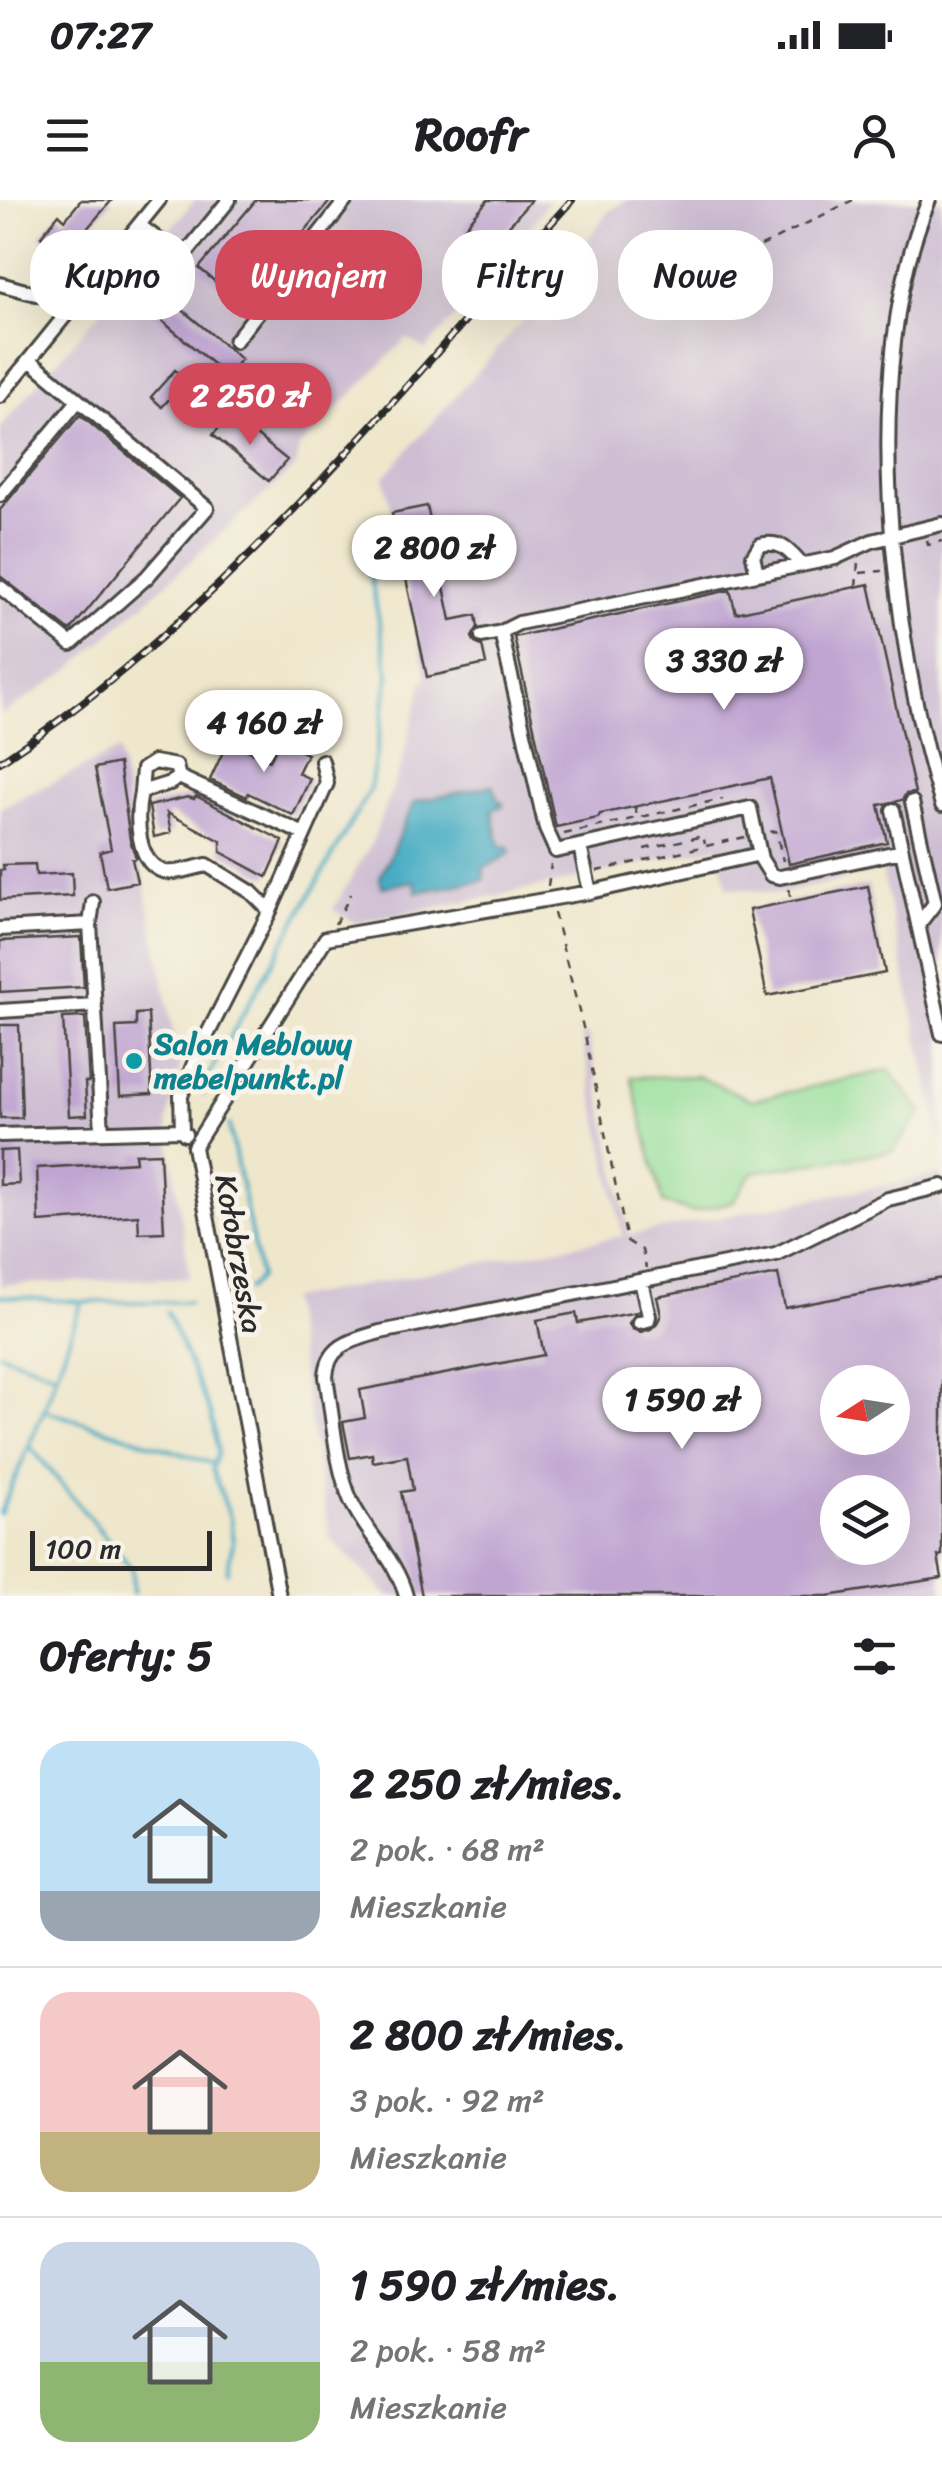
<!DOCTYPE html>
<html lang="pl">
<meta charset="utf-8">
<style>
:root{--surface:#fff;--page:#f6f6f6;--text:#202124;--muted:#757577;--line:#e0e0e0;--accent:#d1495b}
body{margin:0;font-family:Sriracha,sans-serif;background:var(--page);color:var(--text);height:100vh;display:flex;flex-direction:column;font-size:38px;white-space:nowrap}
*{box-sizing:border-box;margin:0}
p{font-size:32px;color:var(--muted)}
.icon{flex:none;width:55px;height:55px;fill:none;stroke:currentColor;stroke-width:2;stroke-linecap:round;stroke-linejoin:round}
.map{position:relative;height:1396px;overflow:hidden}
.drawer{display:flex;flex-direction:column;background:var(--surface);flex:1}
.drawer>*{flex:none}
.top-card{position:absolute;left:30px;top:30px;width:882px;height:90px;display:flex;gap:20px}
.needle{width:65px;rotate:258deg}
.controls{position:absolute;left:820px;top:1165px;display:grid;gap:20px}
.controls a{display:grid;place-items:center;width:90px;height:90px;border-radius:50%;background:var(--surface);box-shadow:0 10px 40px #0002;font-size:50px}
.scale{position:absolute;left:30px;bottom:25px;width:182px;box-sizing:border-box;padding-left:10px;border:5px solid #2b2b2b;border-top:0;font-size:28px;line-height:35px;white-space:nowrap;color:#2b2b2b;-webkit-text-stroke:8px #f7f3e8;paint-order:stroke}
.price{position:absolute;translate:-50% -85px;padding:0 22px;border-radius:35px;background:#fff;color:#222;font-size:32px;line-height:65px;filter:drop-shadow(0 2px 5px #0008)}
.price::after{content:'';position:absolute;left:50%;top:60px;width:30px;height:22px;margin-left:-15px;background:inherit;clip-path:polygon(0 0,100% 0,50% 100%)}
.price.active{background:var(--accent);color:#fff}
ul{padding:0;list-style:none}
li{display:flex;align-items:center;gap:30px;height:250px;padding:0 40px}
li+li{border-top:2px solid var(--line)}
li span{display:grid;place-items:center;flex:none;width:280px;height:200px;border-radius:30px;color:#555}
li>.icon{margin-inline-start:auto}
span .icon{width:120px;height:120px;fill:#fffc;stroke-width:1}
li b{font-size:42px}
h2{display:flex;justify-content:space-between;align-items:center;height:120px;padding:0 40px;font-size:42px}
.tag{padding:0 35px;border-radius:40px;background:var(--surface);box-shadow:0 10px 40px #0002;font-size:35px;line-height:90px}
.tag.active{background:var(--accent);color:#fff}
.status{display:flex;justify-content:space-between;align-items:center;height:70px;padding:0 50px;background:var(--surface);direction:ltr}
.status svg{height:28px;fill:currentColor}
header{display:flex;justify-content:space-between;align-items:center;height:130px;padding:0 40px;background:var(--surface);font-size:45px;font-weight:700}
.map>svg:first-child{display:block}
</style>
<div class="status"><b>07:27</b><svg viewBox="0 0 49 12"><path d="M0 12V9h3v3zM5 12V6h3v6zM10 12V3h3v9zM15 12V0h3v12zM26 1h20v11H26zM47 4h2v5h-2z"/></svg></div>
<header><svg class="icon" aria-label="menu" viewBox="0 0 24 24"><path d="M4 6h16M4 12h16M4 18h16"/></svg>Roofr<svg class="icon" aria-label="person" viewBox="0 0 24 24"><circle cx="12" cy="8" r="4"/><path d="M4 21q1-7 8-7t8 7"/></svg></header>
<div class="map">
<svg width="942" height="1396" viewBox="0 0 942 1396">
<rect width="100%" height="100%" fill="#f7f3e8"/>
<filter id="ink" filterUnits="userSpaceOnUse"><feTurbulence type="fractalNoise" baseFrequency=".01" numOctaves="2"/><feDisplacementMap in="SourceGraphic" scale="20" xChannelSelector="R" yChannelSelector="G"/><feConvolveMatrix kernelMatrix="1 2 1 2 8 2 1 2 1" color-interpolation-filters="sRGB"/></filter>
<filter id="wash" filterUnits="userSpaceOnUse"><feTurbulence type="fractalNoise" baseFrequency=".0048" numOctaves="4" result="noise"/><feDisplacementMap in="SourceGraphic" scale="40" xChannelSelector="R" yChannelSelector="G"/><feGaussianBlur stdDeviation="2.25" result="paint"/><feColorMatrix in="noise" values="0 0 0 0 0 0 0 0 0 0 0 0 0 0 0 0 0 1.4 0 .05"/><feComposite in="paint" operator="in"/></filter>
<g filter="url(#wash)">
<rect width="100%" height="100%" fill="#efe7cc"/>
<path fill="#cdbed3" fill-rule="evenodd" d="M195 0H549L506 61 425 150 407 138 299 247 296 266 70 470 0 516V228Z
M627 0H942V945L882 671 779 694 727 687 718 647 548 685 356 723 333 709 371 644 401 566 423 481 427 480 384 277 549 91 608 12Z
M119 550 180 868 167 923 190 1077 0 1085V608Z
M588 835 629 1035 942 974V1396H389L330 1338 289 1099 623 1036 581 836ZM838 1182H892V1238H838ZM838 1292H892V1348H838Z"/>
<path fill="#95df9a" stroke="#608562" stroke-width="2.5" d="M889 870 922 912 893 951 753 972 733 1002 692 1012 663 1003 631 877 697 876 752 900Z"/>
<path fill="#43aac3" stroke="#376a77" stroke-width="2.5" d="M493 585 498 602 502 601 503 606 492 610 500 646 509 647 510 653 483 669 484 680 417 692 414 681 382 687 380 678 414 602Z"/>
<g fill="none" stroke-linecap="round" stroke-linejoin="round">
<path stroke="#43aac3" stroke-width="4" d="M203 894V885L370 589 389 475 364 340
M229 925 260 1077 248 1089
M0 1096 80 1102
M167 1112 211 1215 218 1252 212 1269 230 1317 233 1343 227 1372
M0 1153 56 1174
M44 1210 211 1263
M29 1245 132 1369 133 1393
M0 1314 44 1210 82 1102H189"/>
</g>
<g id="blocks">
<path fill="#c0a5d2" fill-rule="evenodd" d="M81 0H112L64 55 41 36 59 14 65 20Z
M256 0H331L243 105 199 68Z
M488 0H531L488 50 464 28Z
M148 81 241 159 227 176 134 97Z
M175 170 186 180 162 207 151 197Z
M230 214 287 260 269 281 213 235Z
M80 215 180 298 70 431 0 376V310Z
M427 306 451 420 476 415 478 427 472 437 475 443 482 446 486 464 427 477 392 313Z
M869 384 915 593 906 594 902 600 879 605 887 642 789 664 770 578 600 614 598 618 556 627 514 437 730 390 736 413Z
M228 541 270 560 279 541 307 554 298 573 310 579 293 615 248 593 247 597 210 580Z
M119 563 130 640 136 658 132 659 137 682 107 688 100 652 111 649 95 568Z
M196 596 283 641 267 677 221 652V641L167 613 171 633 154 637 149 606 188 597 194 599Z
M35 664 36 675 72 673 73 696 0 700V670H4L3 665Z
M868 686 885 773 767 796 749 710Z
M81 737 84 787 0 792V741Z
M148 813 152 894 120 896 116 827 136 826V814Z
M85 817 89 882H85L87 915 69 916 63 818Z
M0 825H19L22 918H0Z
M17 950 19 984 0 985V951Z
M160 953 164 1032 139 1033 138 1015 39 1022 37 968 136 962 135 954Z
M778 1074 785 1108 942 1078V1355L938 1356 942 1378 828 1396H422L401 1292 413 1290 407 1256 373 1262 372 1254 350 1258 343 1222 365 1218 360 1190 544 1155 537 1120 576 1113 578 1123 637 1112 629 1123 632 1129 641 1132 651 1129 657 1123 661 1115 657 1097ZM838 1182H892V1238H838ZM838 1292H892V1348H838Z"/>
</g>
</g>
<g filter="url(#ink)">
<use href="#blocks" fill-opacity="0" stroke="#484743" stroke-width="2.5"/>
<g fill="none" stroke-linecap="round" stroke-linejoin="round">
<defs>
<path id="minor" d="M929 0C859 164 890 437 942 605
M139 25 182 58 229 0
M0 84 76 105
M235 141 346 0
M0 196 159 0
M0 295 78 201
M757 374 753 356 760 345C781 340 788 350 802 365
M0 387 71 444 147 377 207 308 30 160
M501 432 546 629 556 651 750 608 761 659 771 675 780 677 902 651
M482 436 501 432 519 423 835 358 872 341 942 324
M179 577 304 634
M141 592 143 569 154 562 176 566 179 577 170 583 141 592C136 616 135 665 166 672 178 674 195 667 207 665L251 692 270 711
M912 602 935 703 918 725
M893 610 942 834
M580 646 590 692
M93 702 90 724 102 932
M0 729 90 724
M0 811 95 805
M182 930 181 896 198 853 270 711 327 583 322 561
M0 935 182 930 185 934
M639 1122 648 1120 649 1116 641 1081
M279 1396 194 947 326 738 590 692 760 654
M406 1396C396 1358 367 1335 351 1301 335 1264 333 1216 326 1177 327 1145 353 1140 380 1132L776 1054 888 999 942 986"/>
</defs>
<use href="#minor" stroke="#484743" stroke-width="18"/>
<path stroke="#484743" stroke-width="2.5" stroke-dasharray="8 8" stroke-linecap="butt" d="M629 102 676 89 853 0
M927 340 928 345 942 341
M860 373 882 371
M856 387 858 362
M635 606 637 616
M770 632 776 631 783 661
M564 634 723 599
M644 649 703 636 705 644
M597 671 745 637
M548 686 551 664
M789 689 791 702
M554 713 585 835 627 1041 642 1050 646 1068
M335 724 351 694"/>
<use href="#minor" stroke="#fff" stroke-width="12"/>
<defs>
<path id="rail" d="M0 562C225 413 393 198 572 0"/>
</defs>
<use href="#rail" stroke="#2b2b2b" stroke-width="8"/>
<use href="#rail" stroke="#f7f3e8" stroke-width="4" stroke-dasharray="11" stroke-linecap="butt"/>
</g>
</g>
<circle fill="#0f9aa8" stroke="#f7f3e8" stroke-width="4" cx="134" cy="861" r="10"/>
<g text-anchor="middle" stroke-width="10" stroke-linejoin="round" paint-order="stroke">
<g font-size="30" font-weight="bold" fill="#0d838f" stroke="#f7f3e8" text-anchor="start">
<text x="154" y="854">Salon Meblowy<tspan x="154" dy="34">mebelpunkt.pl</tspan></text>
</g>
<g font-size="30" fill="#2b2b2b" stroke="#f7f3e8">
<text transform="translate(239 1054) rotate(80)" y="10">Kołobrzeska</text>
</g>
</g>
</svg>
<div class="controls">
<a><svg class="needle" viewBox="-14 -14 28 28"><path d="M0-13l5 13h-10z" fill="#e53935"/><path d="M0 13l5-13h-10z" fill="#757577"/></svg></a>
<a><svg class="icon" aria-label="layers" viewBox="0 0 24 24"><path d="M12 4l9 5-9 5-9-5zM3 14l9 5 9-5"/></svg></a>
</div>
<div class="scale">100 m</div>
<b class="price active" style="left:250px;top:248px">2 250 zł</b>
<b class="price" style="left:434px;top:400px">2 800 zł</b>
<b class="price" style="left:724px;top:513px">3 330 zł</b>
<b class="price" style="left:264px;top:575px">4 160 zł</b>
<b class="price" style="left:682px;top:1252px">1 590 zł</b>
<div class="top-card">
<a class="tag">Kupno</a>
<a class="tag active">Wynajem</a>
<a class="tag">Filtry</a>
<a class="tag">Nowe</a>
</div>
</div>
<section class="drawer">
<h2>Oferty: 5<svg class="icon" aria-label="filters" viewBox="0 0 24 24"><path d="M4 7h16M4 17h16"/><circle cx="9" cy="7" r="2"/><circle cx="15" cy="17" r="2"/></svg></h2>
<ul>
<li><span style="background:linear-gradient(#bfe0f5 75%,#9aa5b1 0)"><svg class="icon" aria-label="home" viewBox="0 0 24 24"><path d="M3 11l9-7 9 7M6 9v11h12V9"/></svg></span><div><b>2 250 zł/mies.</b><p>2 pok. · 68 m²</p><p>Mieszkanie</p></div></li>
<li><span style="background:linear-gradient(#f6c9c9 70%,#c2b280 0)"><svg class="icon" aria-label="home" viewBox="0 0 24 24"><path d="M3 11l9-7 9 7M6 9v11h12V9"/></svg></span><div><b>2 800 zł/mies.</b><p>3 pok. · 92 m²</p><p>Mieszkanie</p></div></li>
<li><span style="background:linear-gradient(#c9d6e8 60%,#8fb573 0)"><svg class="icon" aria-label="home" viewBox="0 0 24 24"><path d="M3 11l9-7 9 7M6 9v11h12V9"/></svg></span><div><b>1 590 zł/mies.</b><p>2 pok. · 58 m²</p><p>Mieszkanie</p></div></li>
</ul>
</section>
